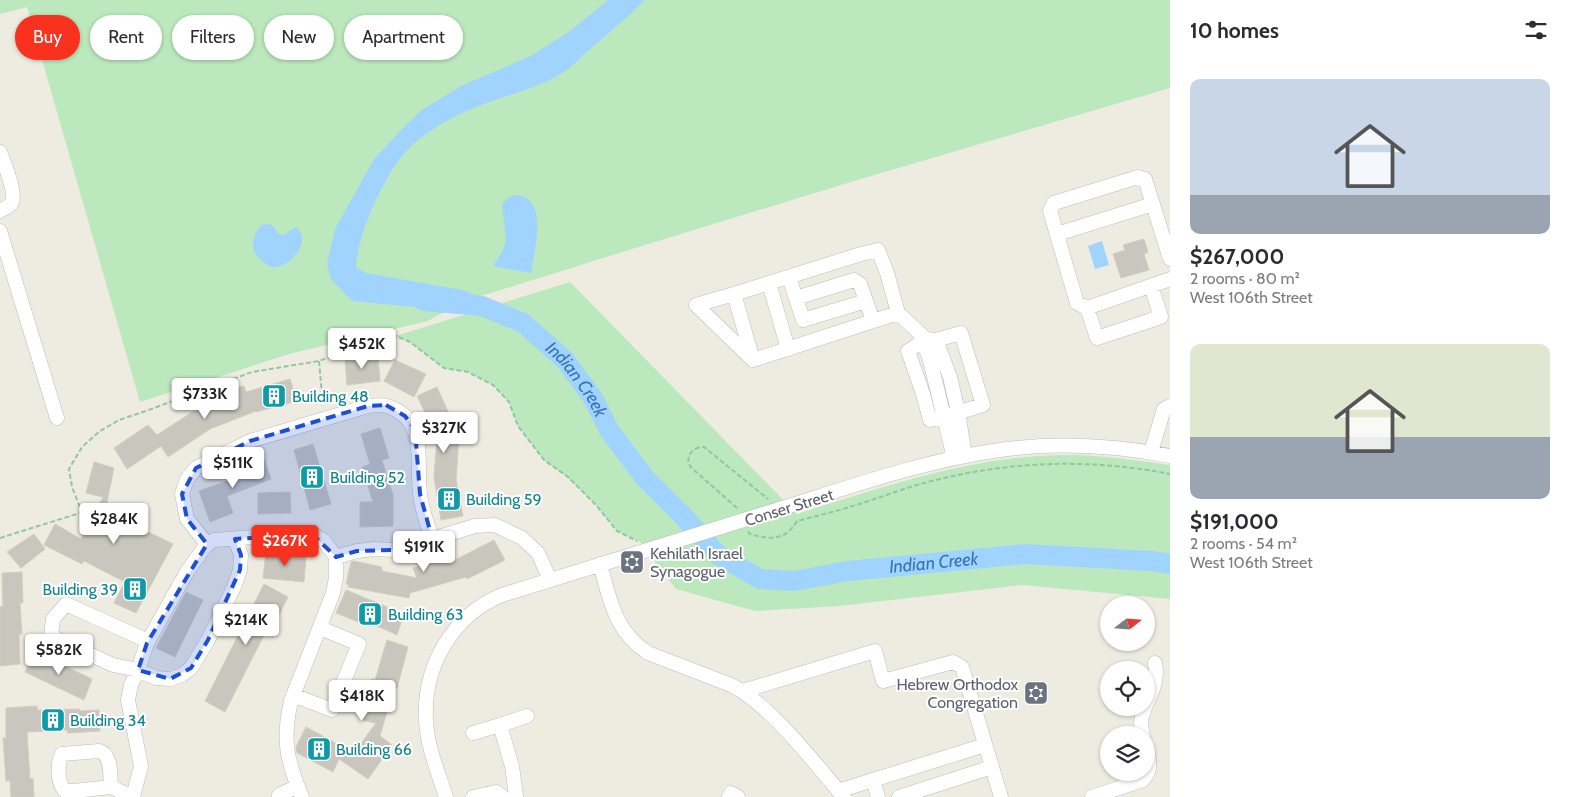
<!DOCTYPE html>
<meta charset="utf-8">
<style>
:root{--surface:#fff;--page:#f7f7f7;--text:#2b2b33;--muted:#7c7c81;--accent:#f8321e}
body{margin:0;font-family:Cabin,sans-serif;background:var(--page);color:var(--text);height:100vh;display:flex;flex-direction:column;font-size:19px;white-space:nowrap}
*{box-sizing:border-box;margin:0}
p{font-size:16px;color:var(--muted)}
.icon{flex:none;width:28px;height:28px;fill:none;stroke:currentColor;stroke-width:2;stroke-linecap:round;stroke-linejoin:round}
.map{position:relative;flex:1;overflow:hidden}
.side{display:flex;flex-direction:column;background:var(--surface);width:400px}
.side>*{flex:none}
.banner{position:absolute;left:15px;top:15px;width:475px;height:45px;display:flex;gap:10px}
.needle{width:32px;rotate:73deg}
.buttons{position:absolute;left:1100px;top:596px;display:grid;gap:10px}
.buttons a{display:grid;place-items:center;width:55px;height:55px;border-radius:50%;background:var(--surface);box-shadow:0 1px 4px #0004;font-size:25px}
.price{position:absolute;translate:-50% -42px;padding:0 11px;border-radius:5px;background:#fff;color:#222;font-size:16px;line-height:32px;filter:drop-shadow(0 1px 2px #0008)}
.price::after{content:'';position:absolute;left:50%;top:30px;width:15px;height:11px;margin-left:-8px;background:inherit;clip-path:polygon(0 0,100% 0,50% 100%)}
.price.selected{background:var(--accent);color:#fff}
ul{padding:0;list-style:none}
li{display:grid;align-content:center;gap:10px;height:265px;padding:0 20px}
li span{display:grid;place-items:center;height:155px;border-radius:10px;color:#555}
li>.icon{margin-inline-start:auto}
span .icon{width:90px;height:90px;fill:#fffc;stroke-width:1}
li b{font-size:21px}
h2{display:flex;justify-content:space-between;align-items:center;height:60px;padding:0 20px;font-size:21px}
.chip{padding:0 18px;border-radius:22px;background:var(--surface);box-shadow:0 1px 4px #0004;font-size:18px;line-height:45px}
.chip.selected{background:var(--accent);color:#fff}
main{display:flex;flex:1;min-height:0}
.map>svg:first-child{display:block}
</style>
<main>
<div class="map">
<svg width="1170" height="797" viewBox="0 0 1170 797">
<rect width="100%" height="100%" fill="#eeece1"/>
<path fill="#bbe8bc" d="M0 0H1170V88L854 181 645 245 462 302 428 321 289 354 140 402 27 7 0 14Z
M570 282 797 514C884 487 968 457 1060 455 1097 454 1134 460 1170 465V599L1023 585 839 606 755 611 676 589 640 542 617 531 596 505 568 478 544 460 518 426 509 402 493 385 468 372 444 368 410 342 396 336Z"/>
<path fill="#a0d4ff" d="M608 0H645C627 18 607 34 588 51 579 59 570 69 559 75 533 90 502 96 474 108 455 115 435 127 418 140 389 162 358 230 356 267L366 273 462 290 479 297 462 302 415 307 352 301 331 279 327 264 335 229 374 159 405 126 422 110 461 86 531 56 570 31Z
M515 195C550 195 534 253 531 273L493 266 503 250 506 240 502 204 508 198Z
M271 224 280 235 285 234 296 227C312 240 293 264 277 267 271 268 267 265 263 262 249 251 251 238 261 225Z
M1102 241 1109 265 1095 269 1088 246Z"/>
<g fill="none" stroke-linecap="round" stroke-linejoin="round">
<path stroke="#a0d4ff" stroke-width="20" id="s1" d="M424 301 482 306 523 323 565 360 593 398 609 430 645 478 684 517 718 555 760 579 794 581 848 571 1026 554 1153 561 1170 564"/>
</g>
<path fill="#c9c6be" stroke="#d3cdbf" d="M1144 239 1148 252 1144 254 1149 270 1121 278 1113 254 1125 250 1123 245Z
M378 356 380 381 347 385 345 360Z
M395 360 426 374 414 397 384 381Z
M290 379 297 401 256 412V411L210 429 168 457 161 446 127 469 114 448 148 425 157 435 200 407 198 401 244 386 246 392Z
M437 387 459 436 456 480 463 516 441 520 434 477 437 437 417 396Z
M380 428 389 458 382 460 393 495V526L360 527V502H373L362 467 370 464 361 434Z
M313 444 331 504 310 510 294 450Z
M264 459 271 479 227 496 233 513 210 522 199 491 236 478 233 471Z
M94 462 114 468 106 507 137 523 136 526 173 544 136 613 114 603 125 582 84 561 82 564 44 545 55 524 81 539 103 497 86 493Z
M290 492 291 513 258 514V493Z
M34 534 45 549 21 568 7 552Z
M494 540 505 560 467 579 466 577 410 593 409 598 348 587 349 585 346 584 351 562 354 561 382 567V571L417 578 413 568 452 556 453 561Z
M266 551 306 556 304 582 263 578Z
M22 572 23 603H20L22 634H19L20 664 0 666V607L3 606 2 573Z
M264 584 288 597 269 634 265 633 225 712 205 701Z
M346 590 404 614 397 635 368 622 366 625 336 613Z
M186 592 203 600 175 657 156 648Z
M387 640 408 647 397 688 394 687 380 736 392 745 368 779 339 759 333 772 297 753 296 747 306 727 354 753 376 723 361 720 372 679 375 680Z
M35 652 92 679 84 700 25 672Z
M37 706V710L80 709 79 711 99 710 100 731 68 733 67 730 27 732 30 779 33 778 34 797H11L10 780 6 781 3 738H6V708Z"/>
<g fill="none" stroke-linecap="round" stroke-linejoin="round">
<defs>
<path id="minor" d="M0 152C4 163 18 195 11 204 8 207 3 209 0 211
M0 231 57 418
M1057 234 1153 204
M789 277 803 320 866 301 873 321
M769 283 788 349
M1151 286 1161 317 1097 338 1087 308 1170 279
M734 294 696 305 753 360
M796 298 854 280 860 284 866 301
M1087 308 1077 303 1050 211 1054 203 1138 177 1145 179 1170 259
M898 313 887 273 878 250 861 254 734 294 753 360 898 313 926 339
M936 340 950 377 958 412 965 456
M922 342 929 356 944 417 930 420 923 394 908 351 926 339 936 340 961 333 983 405 944 417 954 458
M1151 452 1164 409 1170 406
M763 514C839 491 914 463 993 451 1051 442 1112 445 1170 456
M207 544 187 519 182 494 187 479 196 468 250 441 368 406C374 406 382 404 387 406 428 419 416 461 420 493 421 508 427 523 432 538
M336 557 357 551 374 549 395 550 475 526 495 525 522 538 538 553 550 580
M600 564C610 600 615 632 648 653L731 685C771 705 814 763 844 797
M148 641 66 604 53 619 51 636 113 665 138 670 156 678 170 679 182 675 191 668 208 640 234 587 240 570 241 555 235 539
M743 691 875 651 883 681 953 662 962 667 1001 797
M293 695 332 710 359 644 320 628
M1146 705C1153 691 1158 679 1155 663
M473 733 500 725
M1143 735C1140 726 1141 716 1145 708
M873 780 878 797
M111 787C110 775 112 754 99 751L62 754C57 764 57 783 65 791H74L111 787 133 797
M838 791 985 745
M516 796 512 766 500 725 527 716
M133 797 141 766 128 700 131 685 138 670 147 643 188 570 207 544 214 540 302 533 312 534 324 541 336 557V578L333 593 291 701C282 740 287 761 302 797
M279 797V795L298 786
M446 797C438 772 427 746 426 720 423 666 453 615 502 595L657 547
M473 797 496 792 503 797
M729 797 731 793 738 797
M899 797 992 767
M1092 797 1143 780C1152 769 1150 761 1146 747"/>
</defs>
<use href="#minor" stroke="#b9bcc2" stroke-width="15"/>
<path stroke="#92c7a2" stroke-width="2" stroke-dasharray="5 2.5" stroke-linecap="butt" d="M319 361 323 406
M737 508 695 471C693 469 690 467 689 464 686 454 695 446 704 447L768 499
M748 531 750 534C770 540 785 541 797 521 817 516 837 511 856 505 880 498 904 488 928 482 1008 461 1089 458 1170 474
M0 538 80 513 81 510 72 487 69 469 82 447 100 431 119 420 143 412 252 372 319 361 369 343 396 336 410 342 444 368 468 372 493 385 509 402 518 426 544 460 568 477 596 505 617 531 637 541"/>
<use href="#minor" stroke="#fff" stroke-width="14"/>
<defs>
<path id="minor-bridge" d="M657 547 763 514"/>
</defs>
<use href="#minor-bridge" stroke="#b9bcc2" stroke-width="15" stroke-linecap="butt"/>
<use href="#minor-bridge" stroke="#fff" stroke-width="14"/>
</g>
<path fill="#1d4ed8" fill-opacity="0.2" stroke="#1d4ed8" stroke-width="4" stroke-dasharray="10 6" stroke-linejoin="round" d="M386 405 405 416 415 429 420 494 432 538 395 550 357 551 336 557 312 534 235 539 241 555 240 570 208 640 191 668 170 679 138 670 147 643 207 544 187 519 182 494 196 468 250 441 368 406Z"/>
<defs>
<symbol id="building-square" viewBox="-11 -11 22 22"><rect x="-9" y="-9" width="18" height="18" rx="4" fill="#0f9aa8" stroke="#fff"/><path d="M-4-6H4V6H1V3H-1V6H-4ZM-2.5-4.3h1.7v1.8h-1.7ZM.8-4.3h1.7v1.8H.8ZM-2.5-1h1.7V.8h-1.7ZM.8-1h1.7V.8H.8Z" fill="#fff"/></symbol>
<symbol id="synagogue-square" viewBox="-11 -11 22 22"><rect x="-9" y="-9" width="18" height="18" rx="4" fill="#6b7280" stroke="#fff"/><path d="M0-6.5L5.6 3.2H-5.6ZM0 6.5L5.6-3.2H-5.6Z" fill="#fff"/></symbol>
</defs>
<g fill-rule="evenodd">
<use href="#building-square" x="260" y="382" width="28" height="28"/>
<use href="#building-square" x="298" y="463" width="28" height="28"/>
<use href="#building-square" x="435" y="485" width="28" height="28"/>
<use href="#synagogue-square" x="618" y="548" width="28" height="28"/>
<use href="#building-square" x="121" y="575" width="28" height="28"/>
<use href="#building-square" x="356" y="600" width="28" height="28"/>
<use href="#synagogue-square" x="1022" y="679" width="28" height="28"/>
<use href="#building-square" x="39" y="706" width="28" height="28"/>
<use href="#building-square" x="305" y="735" width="28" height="28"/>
</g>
<g text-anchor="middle" stroke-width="4" stroke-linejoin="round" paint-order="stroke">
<g font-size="16" fill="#0d838f" stroke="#fff" text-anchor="start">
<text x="292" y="402">Building 48</text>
<text x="330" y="483">Building 52</text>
<text x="466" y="505">Building 59</text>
<text x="118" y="595" text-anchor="end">Building 39</text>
<text x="388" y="620">Building 63</text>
<text x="70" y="726">Building 34</text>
<text x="336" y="755">Building 66</text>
</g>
<g font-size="16" fill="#5a5e64" stroke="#fff">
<text transform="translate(789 507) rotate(-17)" y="6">Conser Street</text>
</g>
<g font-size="16" fill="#5b616d" stroke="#fff" text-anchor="start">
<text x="650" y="559">Kehilath Israel<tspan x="650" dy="18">Synagogue</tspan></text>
<text x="1018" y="690" text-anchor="end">Hebrew Orthodox<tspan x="1018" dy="18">Congregation</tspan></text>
</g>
<g font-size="18" font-style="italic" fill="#3574b9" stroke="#fff">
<text dy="6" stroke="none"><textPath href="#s1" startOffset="181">Indian Creek</textPath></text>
<text dy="6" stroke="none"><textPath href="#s1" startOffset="631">Indian Creek</textPath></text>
</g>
</g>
</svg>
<div class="buttons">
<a><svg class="needle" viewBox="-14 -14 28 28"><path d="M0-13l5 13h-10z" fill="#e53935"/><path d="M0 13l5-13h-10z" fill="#7c7c81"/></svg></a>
<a><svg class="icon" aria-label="locate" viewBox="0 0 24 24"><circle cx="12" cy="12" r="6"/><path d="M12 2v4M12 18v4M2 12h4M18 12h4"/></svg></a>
<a><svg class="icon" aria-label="layers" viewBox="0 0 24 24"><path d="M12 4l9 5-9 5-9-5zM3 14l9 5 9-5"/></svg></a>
</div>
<b class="price" style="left:362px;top:370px">$452K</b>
<b class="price" style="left:205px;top:420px">$733K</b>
<b class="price" style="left:444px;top:454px">$327K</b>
<b class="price" style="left:233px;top:489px">$511K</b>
<b class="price" style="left:114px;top:545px">$284K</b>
<b class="price selected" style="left:285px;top:567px">$267K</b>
<b class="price" style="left:424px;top:573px">$191K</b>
<b class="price" style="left:246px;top:646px">$214K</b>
<b class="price" style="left:59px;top:676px">$582K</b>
<b class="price" style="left:362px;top:722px">$418K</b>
<div class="banner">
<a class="chip selected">Buy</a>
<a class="chip">Rent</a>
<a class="chip">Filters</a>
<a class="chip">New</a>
<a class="chip">Apartment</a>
</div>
</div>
<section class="side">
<h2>10 homes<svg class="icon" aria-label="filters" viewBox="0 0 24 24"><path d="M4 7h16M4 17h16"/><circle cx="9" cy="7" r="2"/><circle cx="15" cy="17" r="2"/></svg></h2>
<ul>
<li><span style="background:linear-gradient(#c9d6e8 75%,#9aa5b1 0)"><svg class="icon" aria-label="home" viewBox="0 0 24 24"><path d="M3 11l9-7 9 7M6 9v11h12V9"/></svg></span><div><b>$267,000</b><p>2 rooms · 80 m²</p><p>West 106th Street</p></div></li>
<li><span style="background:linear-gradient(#dfe7d0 60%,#9aa5b1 0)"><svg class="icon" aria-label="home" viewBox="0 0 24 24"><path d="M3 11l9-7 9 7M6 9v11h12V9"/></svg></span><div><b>$191,000</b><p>2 rooms · 54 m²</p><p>West 106th Street</p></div></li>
</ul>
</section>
</main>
